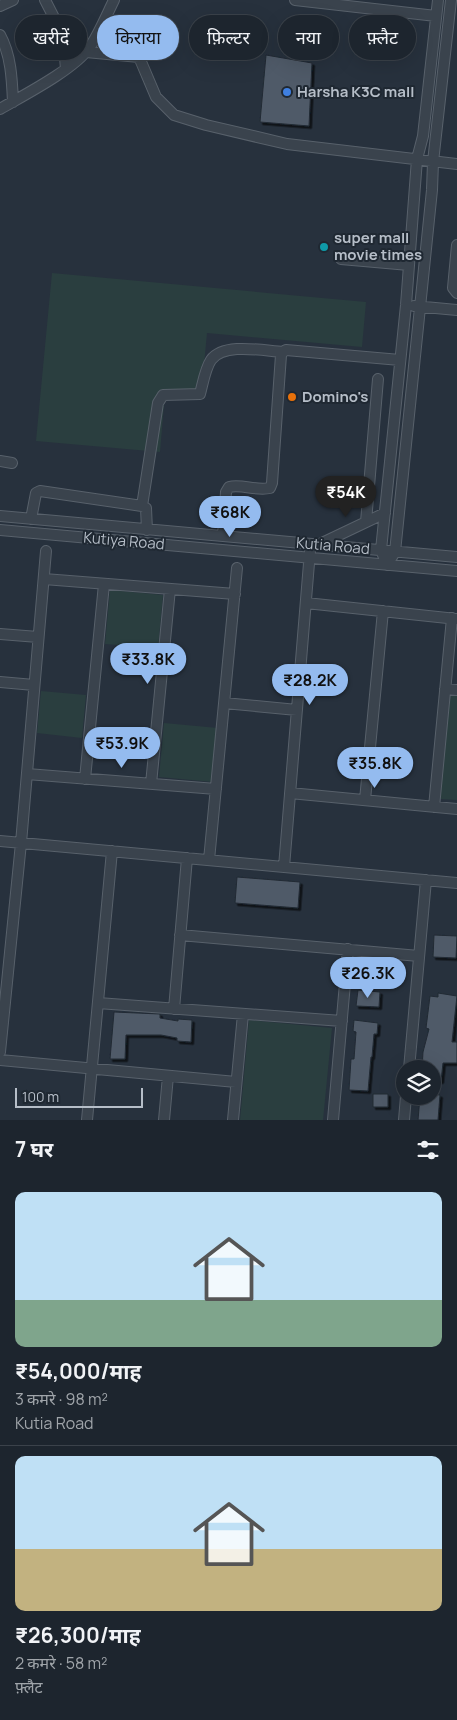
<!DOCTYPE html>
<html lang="hi">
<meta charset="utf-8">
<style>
:root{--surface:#1d252e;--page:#252d36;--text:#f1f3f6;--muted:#a0a5aa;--line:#3b424a;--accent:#94bbef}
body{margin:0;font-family:Manrope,"Noto Sans Devanagari",sans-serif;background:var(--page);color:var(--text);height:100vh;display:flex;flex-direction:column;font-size:19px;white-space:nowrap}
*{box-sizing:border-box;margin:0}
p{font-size:16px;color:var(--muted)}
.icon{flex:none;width:28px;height:28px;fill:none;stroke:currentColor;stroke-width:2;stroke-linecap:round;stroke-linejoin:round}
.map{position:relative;height:1120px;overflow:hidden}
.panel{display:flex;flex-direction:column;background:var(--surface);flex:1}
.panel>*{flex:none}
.hud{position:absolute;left:15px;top:15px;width:428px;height:45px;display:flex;gap:10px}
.fabs{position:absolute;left:396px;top:1060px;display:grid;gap:10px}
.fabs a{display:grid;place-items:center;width:45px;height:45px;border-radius:50%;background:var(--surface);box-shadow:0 5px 20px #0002,0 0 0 1px var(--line);font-size:25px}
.scale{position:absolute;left:15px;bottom:12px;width:128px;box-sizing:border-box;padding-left:5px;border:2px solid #b6bec8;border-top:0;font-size:14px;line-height:18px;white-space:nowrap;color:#b6bec8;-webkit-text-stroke:4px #1f2832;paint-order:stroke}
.price{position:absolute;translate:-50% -42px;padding:0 11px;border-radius:18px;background:var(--accent);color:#111;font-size:16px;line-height:32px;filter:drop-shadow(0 1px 2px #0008)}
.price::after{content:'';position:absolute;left:50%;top:30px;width:15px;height:11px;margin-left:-8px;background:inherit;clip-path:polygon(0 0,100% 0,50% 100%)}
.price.active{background:#222;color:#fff}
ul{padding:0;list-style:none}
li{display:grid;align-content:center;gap:10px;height:265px;padding:0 15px}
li+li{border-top:1px solid var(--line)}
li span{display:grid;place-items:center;height:155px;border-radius:10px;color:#555}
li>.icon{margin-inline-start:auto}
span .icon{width:90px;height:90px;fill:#fffc;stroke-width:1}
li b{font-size:21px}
h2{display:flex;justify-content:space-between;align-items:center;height:60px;padding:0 15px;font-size:21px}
.chip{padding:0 18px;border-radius:22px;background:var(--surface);box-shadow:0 5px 20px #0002,0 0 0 1px var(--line);font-size:18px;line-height:45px}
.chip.active{background:var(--accent);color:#111}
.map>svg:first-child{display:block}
</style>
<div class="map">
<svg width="457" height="1120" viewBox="0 0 457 1120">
<defs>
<filter id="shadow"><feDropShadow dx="2.5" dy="2.5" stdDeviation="0" flood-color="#0009"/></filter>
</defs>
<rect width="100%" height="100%" fill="#27313d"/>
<path fill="#2a3e3f" d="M52 273 366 302 362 347 207 333 201 396 165 393 160 452 36 441Z
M110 590 163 595 158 648 105 644Z
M41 691 86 695 82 738 37 733Z
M450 695H457V800L440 799Z
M164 723 218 728 213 782 159 777Z
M249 1020 332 1028 323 1120H240Z"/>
<path fill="#505a67" stroke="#212a34" filter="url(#shadow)" d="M266 55 312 63 309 126 260 122Z
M237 877 300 882 298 908 235 903Z
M434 935 457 936 456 958 433 957Z
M358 990 380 992 379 1007 356 1006Z
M438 993 457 996 452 1042H457V1063H443L441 1081H432V1069H422L423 1052 429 1029 426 1028 430 996 438 997Z
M114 1012 160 1014V1018L178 1021V1019L192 1020 191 1042 177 1041V1038L161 1035H126L125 1059H110Z
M354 1020 378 1023 377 1034H374L372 1057H371L368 1091 349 1090 351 1059H354L356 1032 353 1031Z
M373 1094H388V1107H373Z
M432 1094 440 1095 438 1120H418L420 1096H432Z"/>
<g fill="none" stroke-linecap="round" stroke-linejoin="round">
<defs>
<path id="minor" d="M45 0 63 35 66 69
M295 0 436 16
M0 6 13 0
M0 35C11 55 12 79 13 102
M86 52 139 57 156 97 174 115 206 125 287 144 457 164
M0 109C24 95 73 70 89 48 98 36 107 14 114 0
M457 245 453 288 457 293
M341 259 409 265
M414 306 457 310
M0 461 12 463
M142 506 158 403 163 395 200 394C203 383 205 369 211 360 224 342 264 351 283 352L286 350 400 360
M0 516 457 557
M31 519 36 493 40 491 142 506 146 508 147 530
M366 522 378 379
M0 530 457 571
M223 536 226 492 229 487C242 484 256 491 270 488L272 483 281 355 283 352
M320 544 385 513
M387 565 395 552 432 190 433 162 451 0
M387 565 381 550 406 305 417 159 423 136 438 0
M44 579 235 594
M306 603 457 619
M0 634 38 637
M0 682 34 685
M445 689 457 690
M224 703 297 710
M27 774 216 789
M85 779 104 584
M151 784 170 589
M290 793 457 809
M365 800 383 611
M434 807 452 618
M0 841 457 883
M209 860 237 568
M284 867 310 551
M180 935 419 956
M98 1003 342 1021
M174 1009 187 858
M0 1052 21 843 46 551
M0 1060 236 1082
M409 1069 426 880
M87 1120 112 851
M164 1120 168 1076
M233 1120 243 1014
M333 1120 348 949
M404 1120 406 1096"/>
</defs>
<use href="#minor" stroke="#58616b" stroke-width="12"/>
<use href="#minor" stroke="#3a434d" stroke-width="10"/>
</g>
<circle fill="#3f7fe0" stroke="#1f2832" stroke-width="2" cx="287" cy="92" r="5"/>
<circle fill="#0f9aa8" stroke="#1f2832" stroke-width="2" cx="324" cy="247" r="5"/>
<circle fill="#e8710a" stroke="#1f2832" stroke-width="2" cx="292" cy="397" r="5"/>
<g text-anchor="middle" stroke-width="4" stroke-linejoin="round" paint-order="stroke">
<g font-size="15" font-weight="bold" fill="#b6bec8" stroke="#1f2832" text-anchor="start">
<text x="297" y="97">Harsha K3C mall</text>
<text x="334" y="243">super mall<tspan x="334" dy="17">movie times</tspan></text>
<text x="302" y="402">Domino's</text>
</g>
<g font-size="15" fill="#b6bec8" stroke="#1f2832">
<text transform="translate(124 541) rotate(5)" y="5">Kutiya Road</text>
<text transform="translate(333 546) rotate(5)" y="5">Kutia Road</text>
</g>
</g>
</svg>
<div class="fabs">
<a><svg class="icon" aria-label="layers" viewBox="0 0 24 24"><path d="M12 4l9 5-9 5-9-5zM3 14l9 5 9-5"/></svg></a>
</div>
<div class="scale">100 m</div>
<b class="price active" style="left:346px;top:518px">₹54K</b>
<b class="price" style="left:230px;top:538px">₹68K</b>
<b class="price" style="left:148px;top:685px">₹33.8K</b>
<b class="price" style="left:310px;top:706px">₹28.2K</b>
<b class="price" style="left:122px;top:769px">₹53.9K</b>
<b class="price" style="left:375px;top:789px">₹35.8K</b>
<b class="price" style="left:368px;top:999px">₹26.3K</b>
<div class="hud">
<a class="chip">खरीदें</a>
<a class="chip active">किराया</a>
<a class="chip">फ़िल्टर</a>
<a class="chip">नया</a>
<a class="chip">फ़्लैट</a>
</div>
</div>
<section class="panel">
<h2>7 घर<svg class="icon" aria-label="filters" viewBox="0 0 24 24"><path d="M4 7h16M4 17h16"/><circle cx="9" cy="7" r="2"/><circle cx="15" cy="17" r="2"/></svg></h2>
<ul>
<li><span style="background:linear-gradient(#bfe0f5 70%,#7fa58c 0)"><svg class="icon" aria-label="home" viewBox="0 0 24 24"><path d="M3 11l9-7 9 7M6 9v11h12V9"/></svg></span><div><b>₹54,000/माह</b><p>3 कमरे · 98 m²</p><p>Kutia Road</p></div></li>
<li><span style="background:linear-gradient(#bfe0f5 60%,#c2b280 0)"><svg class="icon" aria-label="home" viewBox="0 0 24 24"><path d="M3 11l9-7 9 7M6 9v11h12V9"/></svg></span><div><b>₹26,300/माह</b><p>2 कमरे · 58 m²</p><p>फ़्लैट</p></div></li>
</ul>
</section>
